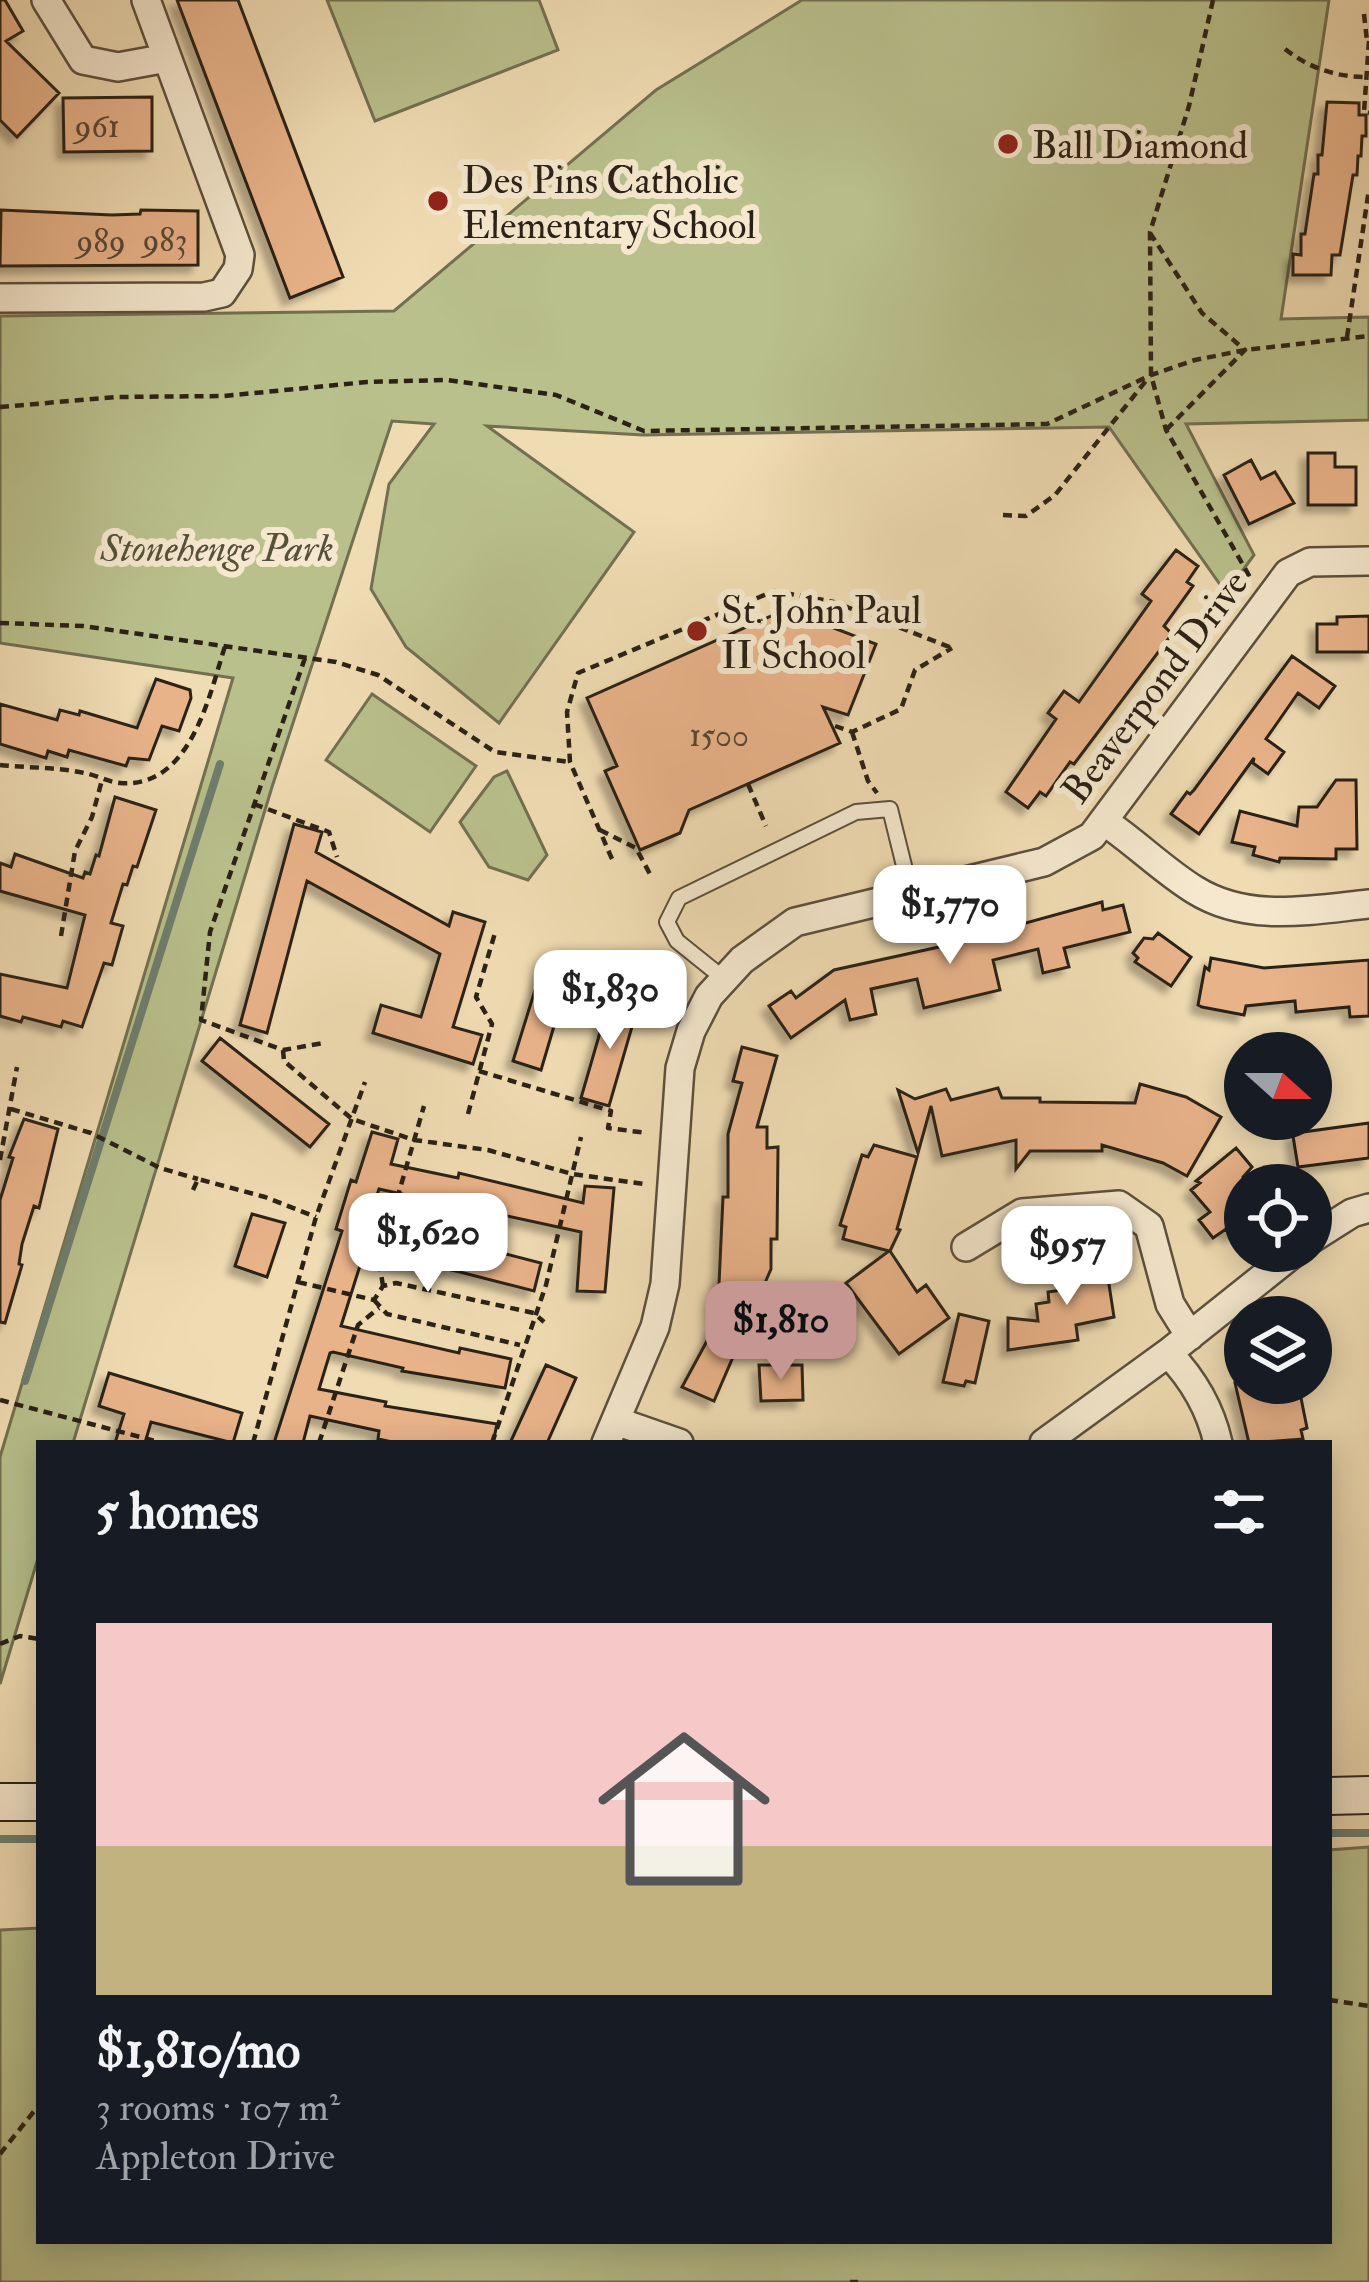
<!DOCTYPE html>
<meta charset="utf-8">
<style>
:root{--surface:#171b24;--page:#20242c;--text:#f1f3f6;--muted:#9ea1a6;--line:#363941;--accent:#c59692}
body{margin:0;font-family:"IM FELL Double Pica",serif;background:var(--page);color:var(--text);height:100vh;display:flex;flex-direction:column;font-size:45px;white-space:nowrap}
*{box-sizing:border-box;margin:0}
p{font-size:39px;color:var(--muted)}
.icon{flex:none;width:66px;height:66px;fill:none;stroke:currentColor;stroke-width:2;stroke-linecap:round;stroke-linejoin:round}
.map{position:relative;flex:1;overflow:hidden}
.drawer{position:absolute;left:36px;top:1440px;width:1296px;height:804px;display:flex;flex-direction:column;background:var(--surface);border-radius:0px;box-shadow:0 6px 30px #0003}
.drawer>*{flex:none}
.needle{width:78px;rotate:111deg}
.buttons{position:absolute;left:1224px;top:1032px;display:grid;gap:24px}
.buttons a{display:grid;place-items:center;width:108px;height:108px;border-radius:50%;background:var(--surface);box-shadow:0 6px 30px #0003;font-size:60px}
.price{position:absolute;translate:-50% -102px;padding:0 27px;border-radius:24px;background:#fff;color:#222;font-size:39px;line-height:78px;filter:drop-shadow(0 3px 6px #0008)}
.price::after{content:'';position:absolute;left:50%;top:72px;width:36px;height:27px;margin-left:-18px;background:inherit;clip-path:polygon(0 0,100% 0,50% 100%)}
.price.current{background:var(--accent);color:#111}
ul{padding:0;list-style:none}
li{display:grid;align-content:center;gap:24px;height:636px;padding:0 60px}
li+li{border-top:3px solid var(--line)}
li span{display:grid;place-items:center;height:372px;border-radius:0px;color:#555}
li>.icon{margin-inline-start:auto}
span .icon{width:216px;height:216px;fill:#fffc;stroke-width:1}
li b{font-size:51px}
h2{display:flex;justify-content:space-between;align-items:center;height:144px;padding:0 60px;font-size:51px}
.map>svg:first-child{display:block}
</style>
<div class="map">
<svg width="1369" height="2282" viewBox="0 0 1369 2282">
<defs>
<filter id="shadow"><feDropShadow dx="-7" dy="7" stdDeviation="3" flood-color="#0004"/></filter>
</defs>
<rect width="100%" height="100%" fill="#f0dcb3"/>
<filter id="stains"><feTurbulence type="fractalNoise" baseFrequency=".00167" numOctaves="4"/><feColorMatrix values="0 0 0 0 .2 0 0 0 0 .09 0 0 0 0 .02 0 0 0 .5 -.17"/></filter>
<radialGradient id="worn" r=".72"><stop offset=".6" stop-color="#630" stop-opacity="0"/><stop offset="1" stop-color="#630" stop-opacity=".3"/></radialGradient>
<path fill="#b9c08c" stroke="#727051" stroke-width="3" d="M327 0H539L558 50 375 121Z
M802 0H1329L1281 319 1369 317V420L1186 424 1254 555 1226 593 1109 427 643 435 487 426 634 532 499 723 406 647 371 589 389 484 434 424 392 421 272 787 73 1443H39V1555L0 1684V1457L233 678 0 643V316L394 311 656 90Z
M372 694 476 766 430 832 326 760Z
M507 771 547 855 528 880 489 867 460 822 494 777Z
M1369 1847V2282H0V1930L39 1928V2241H1329V1850Z"/>
<g fill="none" stroke-linecap="round" stroke-linejoin="round">
<path stroke="#6e7e6d" stroke-width="8" d="M25 1381 220 764
M1329 1833H1369
M0 1839H39"/>
</g>
<path fill="#e9b38a" stroke="#2b2116" stroke-width="3" filter="url(#shadow)" d="M0 0H5L23 31 6 41 59 93 17 137 0 120Z
M177 0H238L343 277 290 298Z
M152 97V151L64 152 63 98Z
M1327 102 1359 103V115H1366V136H1362L1361 156H1358L1357 175H1353L1340 255H1332L1331 275H1293V254L1301 255V234H1305L1314 174H1318V155H1322Z
M1 210 112 215 140 214 141 210 198 211V265L0 266Z
M1308 453H1335V467H1356V505H1308Z
M1251 460 1261 479 1275 472 1294 503 1249 524 1224 475Z
M1176 550 1198 566 1187 582 1193 586 1164 626 1172 634 1074 764 1070 762 1046 796 1040 792 1028 808 1006 792 1056 719 1048 713 1064 691 1079 702 1151 601 1142 594Z
M778 613 782 621 797 614 876 644 848 715 823 707 840 743 689 810 680 833 640 850 605 771 617 766 587 698Z
M1369 616V652H1317V624H1337V617Z
M1292 656 1335 686 1319 708 1298 693 1266 739 1284 752 1268 774 1253 763 1254 758 1199 834 1171 814 1187 792 1190 794 1194 790Z
M156 679 190 690 191 698 179 731 162 726 149 760 129 758 126 766 69 750 67 757 48 751 46 758 0 744V704L57 720 60 710 79 715 80 711 137 728Z
M1336 780H1356L1357 849H1336V859L1280 858 1279 862 1253 855 1255 847 1232 842 1240 811 1297 826 1299 807H1317Z
M115 797 156 810 137 867 133 866 127 885 123 884 111 923 123 926 112 965 104 963 82 1027 63 1021 61 1027 23 1017 21 1022 0 1016V974L67 988 85 915 0 891V863L11 867 15 854 83 878 85 872 90 874 96 855 99 856Z
M294 824 322 832 316 852 449 926 453 912 485 922 453 1027 482 1035 473 1064 373 1033 381 1005 421 1017 440 954 307 881 267 1033 240 1025Z
M1102 902 1103 910 1123 905 1130 932 1064 948 1069 967 1043 973 1038 949 993 960 1000 990 924 1008 917 979 871 989 876 1014 850 1020 845 1000 791 1038 769 1006 791 991 796 998 834 970 1012 931 1011 927Z
M1158 933 1191 957 1171 986 1135 962 1138 958 1133 953 1144 938 1153 939Z
M1211 958 1264 968 1369 960V1016L1350 1017 1349 1007 1296 1012 1295 1001 1246 1006 1244 1015 1202 1007 1198 1005 1205 967 1209 970Z
M544 961 571 969 541 1070 513 1061Z
M610 998 638 1006 609 1106 581 1098Z
M220 1038 329 1124 310 1147 202 1061Z
M742 1047 777 1056 757 1127H767V1148L778 1147 777 1239H771V1269L764 1285H745V1305L718 1306 723 1197H728V1134L742 1083 733 1081Z
M1140 1084 1186 1097 1221 1117 1187 1176 1163 1163 1102 1145V1151H1030L1016 1169V1140L942 1156 931 1106 918 1153 898 1090 915 1099 946 1089 951 1100 998 1088 1002 1098H1040V1102L1135 1103Z
M24 1119 58 1129 39 1208 34 1206 22 1244 19 1264 22 1265 5 1323 0 1322V1200L13 1158 9 1157Z
M1369 1123V1158L1298 1167 1293 1136 1296 1133Z
M372 1132 398 1139 391 1164 458 1178 459 1173 583 1203 585 1186 614 1188 605 1292 577 1291 581 1232 503 1215V1212L453 1201 452 1205 379 1189 366 1228 439 1242 440 1237 541 1263 534 1291 460 1272 434 1266 433 1271 363 1256 341 1326 459 1353 460 1348 511 1359 505 1388 402 1371 403 1368 333 1352 330 1353 319 1389 386 1402 385 1406 497 1424 493 1443H397L378 1439 379 1431 310 1416 303 1443H274L342 1231 336 1229 351 1180 356 1182Z
M874 1145 917 1157 897 1229 900 1230 890 1251 917 1292 926 1285 949 1318 899 1354 846 1283 889 1251 843 1239 846 1227 840 1225 862 1155 868 1157Z
M1236 1148 1252 1167 1243 1177 1245 1224 1231 1235 1226 1229 1213 1238 1199 1220 1210 1212 1191 1190 1200 1183 1196 1181Z
M252 1214 285 1223 267 1277 235 1266Z
M1094 1252 1097 1267 1106 1265 1114 1317 1076 1325 1078 1340 1008 1350V1318L1038 1321 1036 1304 1049 1302 1048 1292 1076 1288 1071 1255Z
M959 1314 989 1321 975 1383 966 1381 964 1386 943 1382Z
M714 1328 738 1338 739 1343 714 1401 682 1387Z
M546 1365 576 1378 547 1443H510Z
M759 1365H802L803 1400 761 1401Z
M109 1373 242 1413 233 1443 151 1422 145 1443H115L124 1414 99 1406Z
M1235 1383H1298L1307 1428 1301 1430 1303 1439 1249 1443Z"/>
<g fill="none" stroke-linecap="round" stroke-linejoin="round">
<defs>
<path id="service" d="M723 978 677 941 667 922 679 898 856 812 890 809 911 894"/>
<path id="minor" d="M46 0 83 60 118 67 167 58
M0 298 204 297 222 293 238 269 240 255 146 0
M1105 822C1136 843 1164 871 1195 890 1248 923 1311 910 1369 904
M1311 1239 1352 1213 1369 1208
M966 1247 1022 1213 1119 1205 1149 1226 1170 1304 1190 1336
M1168 1353C1193 1379 1210 1407 1218 1443
M616 1421 679 1443
M606 1443 655 1327 665 1284 680 1068 691 1031 709 996 742 960 795 922 1044 862 1092 836 1288 573 1310 562 1369 561
M1044 1443 1168 1353 1296 1251"/>
<path id="secondary" d="M1329 1796 1369 1795
M0 1802H39"/>
</defs>
<use href="#service" stroke="#5c503d" stroke-width="18"/>
<use href="#minor" stroke="#5c503d" stroke-width="32"/>
<use href="#secondary" stroke="#2b2116" stroke-width="40"/>
<path stroke="#2b2116" stroke-width="4.5" stroke-dasharray="9 6" stroke-linecap="butt" d="M1213 0 1189 106 1150 232 1151 375 1166 430 1251 579
M1364 14 1367 41
M1369 41 1364 112 1369 113
M1285 49C1309 68 1336 77 1366 77
M1150 233 1202 313 1245 350 1166 430
M1347 337 1369 189
M0 407 116 397 224 396 367 382 447 380 556 395 644 431 1047 424 1151 375 1195 360 1245 350 1369 336
M1003 515 1026 516 1055 495 1149 377
M0 623 83 626 336 662 378 675 495 752 570 762
M305 658 210 932 201 1020 283 1050 324 1043
M835 726 852 732 901 709 915 670 952 648
M852 732 868 781 877 793
M0 765C27 768 58 767 84 773 96 775 108 782 120 783 190 789 209 697 225 646
M748 784 766 826
M254 804 329 832 337 857
M600 830 636 848 651 876
M612 859 570 762 567 712 578 673 774 591 834 602 952 648
M61 936 75 851 92 817 102 780
M283 1050 284 1061 352 1119 414 1140 488 1150 572 1174 644 1184
M479 1071 611 1111 608 1128 647 1133
M11 1109 91 1133 160 1168 198 1179
M468 1114 492 1024 476 997 495 933
M0 1160 17 1067
M193 1190 198 1179 265 1197 316 1217
M298 1282 374 1300 383 1286 396 1283 534 1313 544 1322
M383 1286 379 1261 424 1106
M374 1300 387 1314 520 1345
M0 1400 163 1443
M253 1443 316 1217 365 1082
M319 1443 358 1325 379 1308
M492 1443 546 1285 581 1137
M0 1644 20 1636 39 1639
M1329 2000 1369 2006
M0 2154 39 2105
M850 2282H858"/>
<use href="#service" stroke="#f5e8ce" stroke-width="14"/>
<use href="#minor" stroke="#f5e8ce" stroke-width="27"/>
<use href="#secondary" stroke="#f5e8ce" stroke-width="36"/>
</g>
<g fill="#8f2418" stroke="#f5e8ce" stroke-width="4.5">
<circle cx="1008" cy="144" r="12"/>
<circle cx="438" cy="201" r="12"/>
<circle cx="697" cy="631" r="12"/>
</g>
<g text-anchor="middle" stroke-width="12" stroke-linejoin="round" paint-order="stroke">
<g font-size="33" fill="#5a4633">
<text x="97" y="137">961</text>
<text x="165" y="251">983</text>
<text x="101" y="252">989</text>
<text x="719" y="746">1500</text>
</g>
<g font-size="39" fill="#2b2116" stroke="#f5e8ce" text-anchor="start">
<text x="1032" y="158">Ball Diamond</text>
<text x="462" y="193">Des Pins Catholic<tspan x="462" dy="45">Elementary School</tspan></text>
<text x="721" y="623">St. John Paul<tspan x="721" dy="45">II School</tspan></text>
</g>
<g font-size="39" font-style="italic" fill="#565139" stroke="#f5e8ce">
<text x="217" y="561">Stonehenge Park</text>
</g>
<g font-size="39" fill="#2b2116" stroke="#f5e8ce">
<text transform="translate(1154 686) rotate(-53)" y="14">Beaverpond Drive</text>
</g>
</g>
<rect width="100%" height="100%" filter="url(#stains)"/>
<rect width="100%" height="100%" fill="url(#worn)"/>
</svg>
<div class="buttons">
<a><svg class="needle" viewBox="-14 -14 28 28"><path d="M0-13l5 13h-10z" fill="#e53935"/><path d="M0 13l5-13h-10z" fill="#9ea1a6"/></svg></a>
<a><svg class="icon" aria-label="locate" viewBox="0 0 24 24"><circle cx="12" cy="12" r="6"/><path d="M12 2v4M12 18v4M2 12h4M18 12h4"/></svg></a>
<a><svg class="icon" aria-label="layers" viewBox="0 0 24 24"><path d="M12 4l9 5-9 5-9-5zM3 14l9 5 9-5"/></svg></a>
</div>
<b class="price" style="left:950px;top:967px">$1,770</b>
<b class="price" style="left:610px;top:1052px">$1,830</b>
<b class="price" style="left:428px;top:1295px">$1,620</b>
<b class="price" style="left:1067px;top:1308px">$957</b>
<b class="price current" style="left:781px;top:1383px">$1,810</b>
<section class="drawer">
<h2>5 homes<svg class="icon" aria-label="filters" viewBox="0 0 24 24"><path d="M4 7h16M4 17h16"/><circle cx="9" cy="7" r="2"/><circle cx="15" cy="17" r="2"/></svg></h2>
<ul>
<li><span style="background:linear-gradient(#f6c9c9 60%,#c2b280 0)"><svg class="icon" aria-label="home" viewBox="0 0 24 24"><path d="M3 11l9-7 9 7M6 9v11h12V9"/></svg></span><div><b>$1,810/mo</b><p>3 rooms · 107 m²</p><p>Appleton Drive</p></div></li>
</ul>
</section>
</div>
